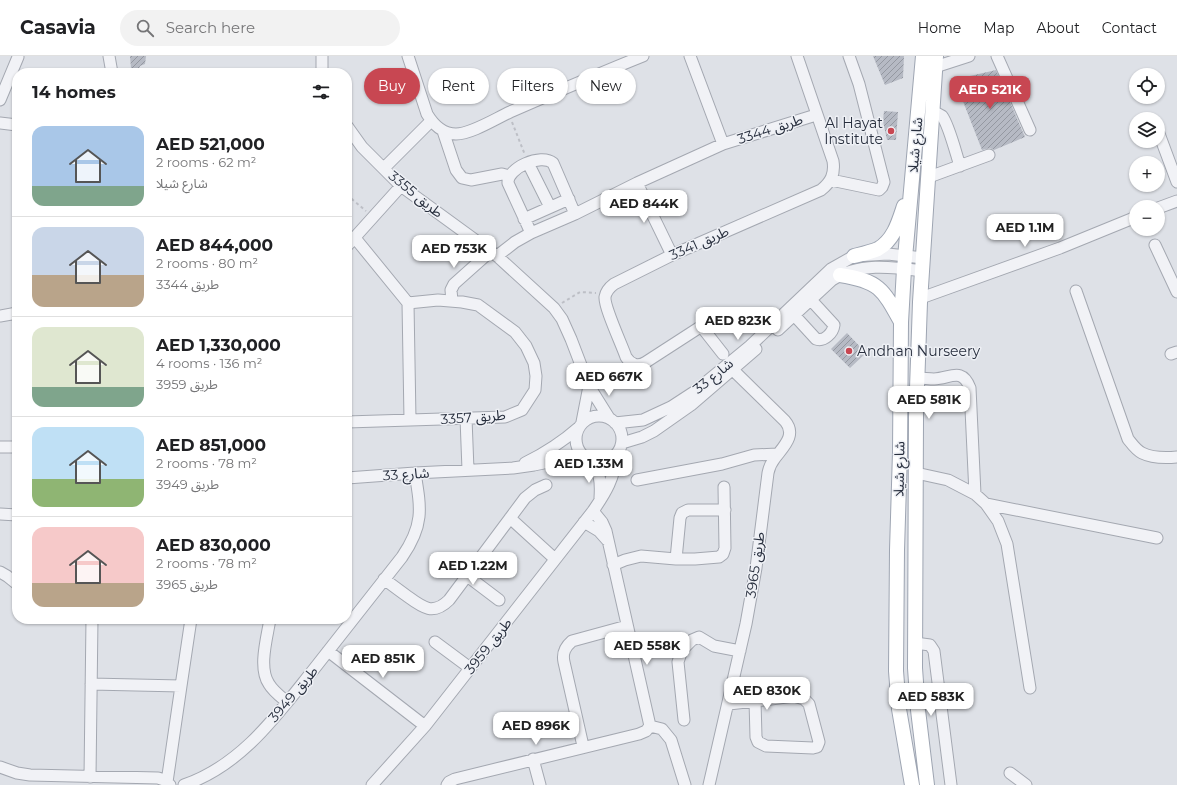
<!DOCTYPE html>
<meta charset="utf-8">
<style>
:root{--surface:#fff;--page:#f2f2f2;--text:#202124;--muted:#757577;--line:#e0e0e0;--accent:#c84752}
body{margin:0;font-family:Montserrat,"Noto Sans Arabic",sans-serif;background:var(--page);color:var(--text);height:100vh;display:flex;flex-direction:column;font-size:15px;white-space:nowrap}
*{box-sizing:border-box;margin:0}
p{font-size:13px;color:var(--muted)}
.icon{flex:none;width:22px;height:22px;fill:none;stroke:currentColor;stroke-width:2;stroke-linecap:round;stroke-linejoin:round}
.map{position:relative;flex:1;overflow:hidden}
.panel{position:absolute;left:12px;top:12px;width:340px;height:556px;display:flex;flex-direction:column;background:var(--surface);border-radius:16px;box-shadow:0 1px 3px #0004}
.panel>*{flex:none}
.hud{position:absolute;left:364px;top:12px;width:380px;height:36px;display:flex;gap:8px}
.tools{position:absolute;left:1129px;top:12px;display:grid;gap:8px}
.tools a{display:grid;place-items:center;width:36px;height:36px;border-radius:50%;background:var(--surface);box-shadow:0 1px 3px #0004;font-size:20px}
.price{position:absolute;translate:-50% -34px;padding:0 9px;border-radius:8px;background:#fff;color:#222;font-size:13px;line-height:26px;filter:drop-shadow(0 1px 2px #0008)}
.price::after{content:'';position:absolute;left:50%;top:24px;width:12px;height:9px;margin-left:-6px;background:inherit;clip-path:polygon(0 0,100% 0,50% 100%)}
.price.active{background:var(--accent);color:#fff}
ul{padding:0;list-style:none}
li{display:flex;align-items:center;gap:12px;height:100px;padding:0 20px}
li+li{border-top:1px solid var(--line)}
li span{display:grid;place-items:center;flex:none;width:112px;height:80px;border-radius:12px;color:#555}
li>.icon{margin-inline-start:auto}
span .icon{width:48px;height:48px;fill:#fffc;stroke-width:1}
li b{font-size:17px}
h2{display:flex;justify-content:space-between;align-items:center;height:48px;padding:0 20px;font-size:17px}
.pill{padding:0 14px;border-radius:18px;background:var(--surface);box-shadow:0 1px 3px #0004;font-size:14px;line-height:36px}
.pill.active{background:var(--accent);color:#fff}
header{display:flex;align-items:center;gap:24px;box-sizing:border-box;height:56px;padding:0 20px;background:var(--surface);border-bottom:1px solid var(--line)}
header strong{font-size:19px}
nav{display:flex;gap:22px;margin-inline-start:auto;font-size:14px}
.search{width:280px;height:36px;background:var(--page);display:flex;align-items:center;gap:10px;box-sizing:border-box;padding:0 14px;border-radius:22px;color:var(--muted);font-size:15px}
.map>svg:first-child{display:block}
</style>
<header>
<strong>Casavia</strong>
<div class="search"><svg class="icon" aria-label="search" viewBox="0 0 24 24"><circle cx="10" cy="10" r="6"/><path d="M15 15l6 6"/></svg>Search here</div>
<nav><a>Home</a><a>Map</a><a>About</a><a>Contact</a></nav>
</header>
<div class="map">
<svg width="1177" height="729" viewBox="0 0 1177 729">
<defs>
<pattern id="building-hatch" width="6" height="6" patternUnits="userSpaceOnUse"><rect width="6" height="6" fill="#b6bac4"/><path d="M-1 1l2-2M0 6l6-6M5 7l2-2" fill="none" stroke="#9498a1"/></pattern>
</defs>
<rect width="100%" height="100%" fill="#dee1e7"/>
<path fill="url(#building-hatch)" d="M130 0H146L145 8 140 10 139 13H131Z
M873 0H904L903 22 885 29Z
M996 14 1025 81 994 94 990 92 982 94 957 30 959 29 957 23Z
M884 55 898 56 896 84H887L883 65Z
M847 277 866 297 850 312 831 293Z"/>
<g fill="none" stroke-linecap="round" stroke-linejoin="round">
<defs>
<path id="minor" d="M109 0 112 17
M322 0V17
M408 0 427 58C433 68 443 78 456 78 471 78 495 63 510 56 554 37 598 18 643 0
M690 0 723 88
M997 0 1030 74
M935 11 969 0
M0 44 18 1
M933 56C936 57 939 58 942 60 949 69 956 98 960 110
M0 67 17 69
M347 70 362 91 401 130 497 200 554 252 562 263 571 283 589 330 609 362
M443 75 456 114 462 122 471 124 502 118 509 120
M1158 75 1177 126
M528 107 550 151
M384 112 431 65
M929 121 989 99
M831 124 879 134 882 131 884 126 859 28 849 0
M637 127 672 199
M1158 152 1177 145
M524 163 569 143
M531 177 508 127C507 112 541 97 553 107L575 158
M355 182 408 247 410 364
M1155 189 1177 236
M347 190 401 130
M497 200 515 186 531 177 575 158 637 127 723 88 816 59
M1076 235 1128 383C1132 388 1136 394 1142 397 1152 402 1166 402 1177 401
M921 242 1060 192 1136 161
M452 245 451 234 454 228 491 195
M794 259 816 283C824 286 833 277 834 269L811 244
M0 260 17 257
M714 262 646 306C638 311 631 309 626 301 622 289 604 251 605 241 606 235 610 231 614 228L672 199 821 134C831 126 835 118 833 105L797 0
M701 270 723 298
M778 274 832 224C859 206 893 211 923 215
M1171 298 1177 296
M918 322C923 322 929 323 934 323 951 322 962 311 970 332L975 438
M576 383a23 23 0 1 1 46 0a23 23 0 1 1-46 0Z
M466 362 468 414
M347 366 505 361 522 354 535 334 536 320 534 307 526 290 515 276 478 249 462 246 438 244 408 247
M582 366 589 330
M615 367 643 364 671 351 694 336 750 290 831 213 854 200 888 198 923 202
M622 387 642 381 654 375 691 349 756 293
M0 391H17
M587 404C601 414 601 426 600 442
M525 407C545 397 561 387 578 372
M916 417 948 424 975 438 986 448 998 465 1007 488 1030 632
M347 422 415 417 513 412 534 409 582 399
M637 424 722 408 754 399 777 398
M986 448 1157 482
M593 455 602 466 606 475 650 670 662 673 671 684 685 729
M0 458 17 459
M510 462 555 503
M584 466 599 475 607 484
M676 503 680 462 682 457 688 454H725
M613 509 625 504 641 500 676 503H695L719 501 723 498 725 492 724 431
M0 516 7 520 17 528
M466 519 499 544
M384 523C392 529 400 535 407 540 422 551 433 560 449 544L525 442 535 434 546 429
M270 563C267 582 258 612 269 628 273 635 281 641 287 646
M435 586 470 612
M915 587 930 589 934 595 951 729
M328 595 425 670
M91 628 181 630 191 563
M794 640 804 643 809 648 819 686 817 691 813 692 766 690 758 686 756 681 755 645Z
M729 648 755 645
M684 664 678 606 682 594 692 584 699 581 714 590 740 595
M583 690 564 606C562 597 565 591 572 585L627 570
M533 703 540 729
M0 711 17 717 30 719 158 722 164 724 170 729
M1010 717 1026 729
M90 721 92 563
M167 726 181 630
M184 729C242 709 277 659 314 613 343 576 372 539 402 501 424 469 421 453 415 417
M372 729 425 670 593 455C604 439 617 419 615 399
M447 729 449 726 455 723 639 678 646 675 650 670
M709 729 746 568 756 512 768 417C769 412 771 407 775 402 783 391 797 379 785 365L733 314"/>
<path id="major" d="M854 200C862 198 871 196 878 193 894 184 899 165 904 150
M840 219C879 225 883 233 901 266
M912 729 899 653 896 615 897 494 900 396 901 266 904 213 923 0
M927 729 918 654 915 612 916 361 920 246 936 0"/>
</defs>
<use href="#minor" stroke="#a4a8b1" stroke-width="13"/>
<use href="#major" stroke="#9ea5b2" stroke-width="16"/>
<path stroke="#bdbfc6" stroke-width="2" stroke-dasharray="3 3" stroke-linecap="butt" d="M512 66 525 99
M347 139 366 155
M562 247 580 236 596 237"/>
<use href="#minor" stroke="#f1f2f6" stroke-width="11"/>
<use href="#major" stroke="#fff" stroke-width="14"/>
</g>
<g fill="#c84752" stroke="#eef0f5" stroke-width="1.5">
<circle cx="891" cy="75" r="4"/>
<circle cx="849" cy="295" r="4"/>
</g>
<g text-anchor="middle" stroke-width="3" stroke-linejoin="round" paint-order="stroke">
<g font-size="14" fill="#282f3e" stroke="#eef0f5" text-anchor="end">
<text x="883" y="72">Al Hayat<tspan x="883" dy="16">Institute</tspan></text>
<text x="857" y="300" text-anchor="start">Andhan Nurseery</text>
</g>
<g font-size="14" fill="#282f3e" stroke="#eef0f5">
<text transform="translate(770 73) rotate(-18)" y="5">طريق 3344</text>
<text transform="translate(915 89) rotate(-85)" y="5">شارع شيلا</text>
<text transform="translate(416 138) rotate(39)" y="5">طريق 3355</text>
<text transform="translate(699 187) rotate(-24)" y="5">طريق 3341</text>
<text transform="translate(713 320) rotate(-39)" y="5">شارع 33</text>
<text transform="translate(473 361) rotate(-4)" y="5">طريق 3357</text>
<text transform="translate(899 413) rotate(-89)" y="5">شارع شيلا</text>
<text transform="translate(406 418) rotate(-4)" y="5">شارع 33</text>
<text transform="translate(755 509) rotate(-82)" y="5">طريق 3965</text>
<text transform="translate(488 590) rotate(-52)" y="5">طريق 3959</text>
<text transform="translate(293 638) rotate(-50)" y="5">طريق 3949</text>
</g>
</g>
</svg>
<div class="tools">
<a><svg class="icon" aria-label="locate" viewBox="0 0 24 24"><circle cx="12" cy="12" r="6"/><path d="M12 2v4M12 18v4M2 12h4M18 12h4"/></svg></a>
<a><svg class="icon" aria-label="layers" viewBox="0 0 24 24"><path d="M12 4l9 5-9 5-9-5zM3 14l9 5 9-5"/></svg></a>
<a>+</a>
<a>−</a>
</div>
<b class="price active" style="left:990px;top:54px">AED 521K</b>
<b class="price" style="left:644px;top:168px">AED 844K</b>
<b class="price" style="left:1025px;top:192px">AED 1.1M</b>
<b class="price" style="left:454px;top:213px">AED 753K</b>
<b class="price" style="left:738px;top:285px">AED 823K</b>
<b class="price" style="left:609px;top:341px">AED 667K</b>
<b class="price" style="left:929px;top:364px">AED 581K</b>
<b class="price" style="left:589px;top:428px">AED 1.33M</b>
<b class="price" style="left:473px;top:530px">AED 1.22M</b>
<b class="price" style="left:647px;top:610px">AED 558K</b>
<b class="price" style="left:383px;top:623px">AED 851K</b>
<b class="price" style="left:767px;top:655px">AED 830K</b>
<b class="price" style="left:931px;top:661px">AED 583K</b>
<b class="price" style="left:536px;top:690px">AED 896K</b>
<div class="hud">
<a class="pill active">Buy</a>
<a class="pill">Rent</a>
<a class="pill">Filters</a>
<a class="pill">New</a>
</div>
<section class="panel">
<h2>14 homes<svg class="icon" aria-label="filters" viewBox="0 0 24 24"><path d="M4 7h16M4 17h16"/><circle cx="9" cy="7" r="2"/><circle cx="15" cy="17" r="2"/></svg></h2>
<ul>
<li><span style="background:linear-gradient(#a9c7e8 75%,#7fa58c 0)"><svg class="icon" aria-label="home" viewBox="0 0 24 24"><path d="M3 11l9-7 9 7M6 9v11h12V9"/></svg></span><div><b>AED 521,000</b><p>2 rooms · 62 m²</p><p>شارع شيلا</p></div></li>
<li><span style="background:linear-gradient(#c9d6e8 60%,#b9a48a 0)"><svg class="icon" aria-label="home" viewBox="0 0 24 24"><path d="M3 11l9-7 9 7M6 9v11h12V9"/></svg></span><div><b>AED 844,000</b><p>2 rooms · 80 m²</p><p>طريق 3344</p></div></li>
<li><span style="background:linear-gradient(#dfe7d0 75%,#7fa58c 0)"><svg class="icon" aria-label="home" viewBox="0 0 24 24"><path d="M3 11l9-7 9 7M6 9v11h12V9"/></svg></span><div><b>AED 1,330,000</b><p>4 rooms · 136 m²</p><p>طريق 3959</p></div></li>
<li><span style="background:linear-gradient(#bfe0f5 65%,#8fb573 0)"><svg class="icon" aria-label="home" viewBox="0 0 24 24"><path d="M3 11l9-7 9 7M6 9v11h12V9"/></svg></span><div><b>AED 851,000</b><p>2 rooms · 78 m²</p><p>طريق 3949</p></div></li>
<li><span style="background:linear-gradient(#f6c9c9 70%,#b9a48a 0)"><svg class="icon" aria-label="home" viewBox="0 0 24 24"><path d="M3 11l9-7 9 7M6 9v11h12V9"/></svg></span><div><b>AED 830,000</b><p>2 rooms · 78 m²</p><p>طريق 3965</p></div></li>
</ul>
</section>
</div>
